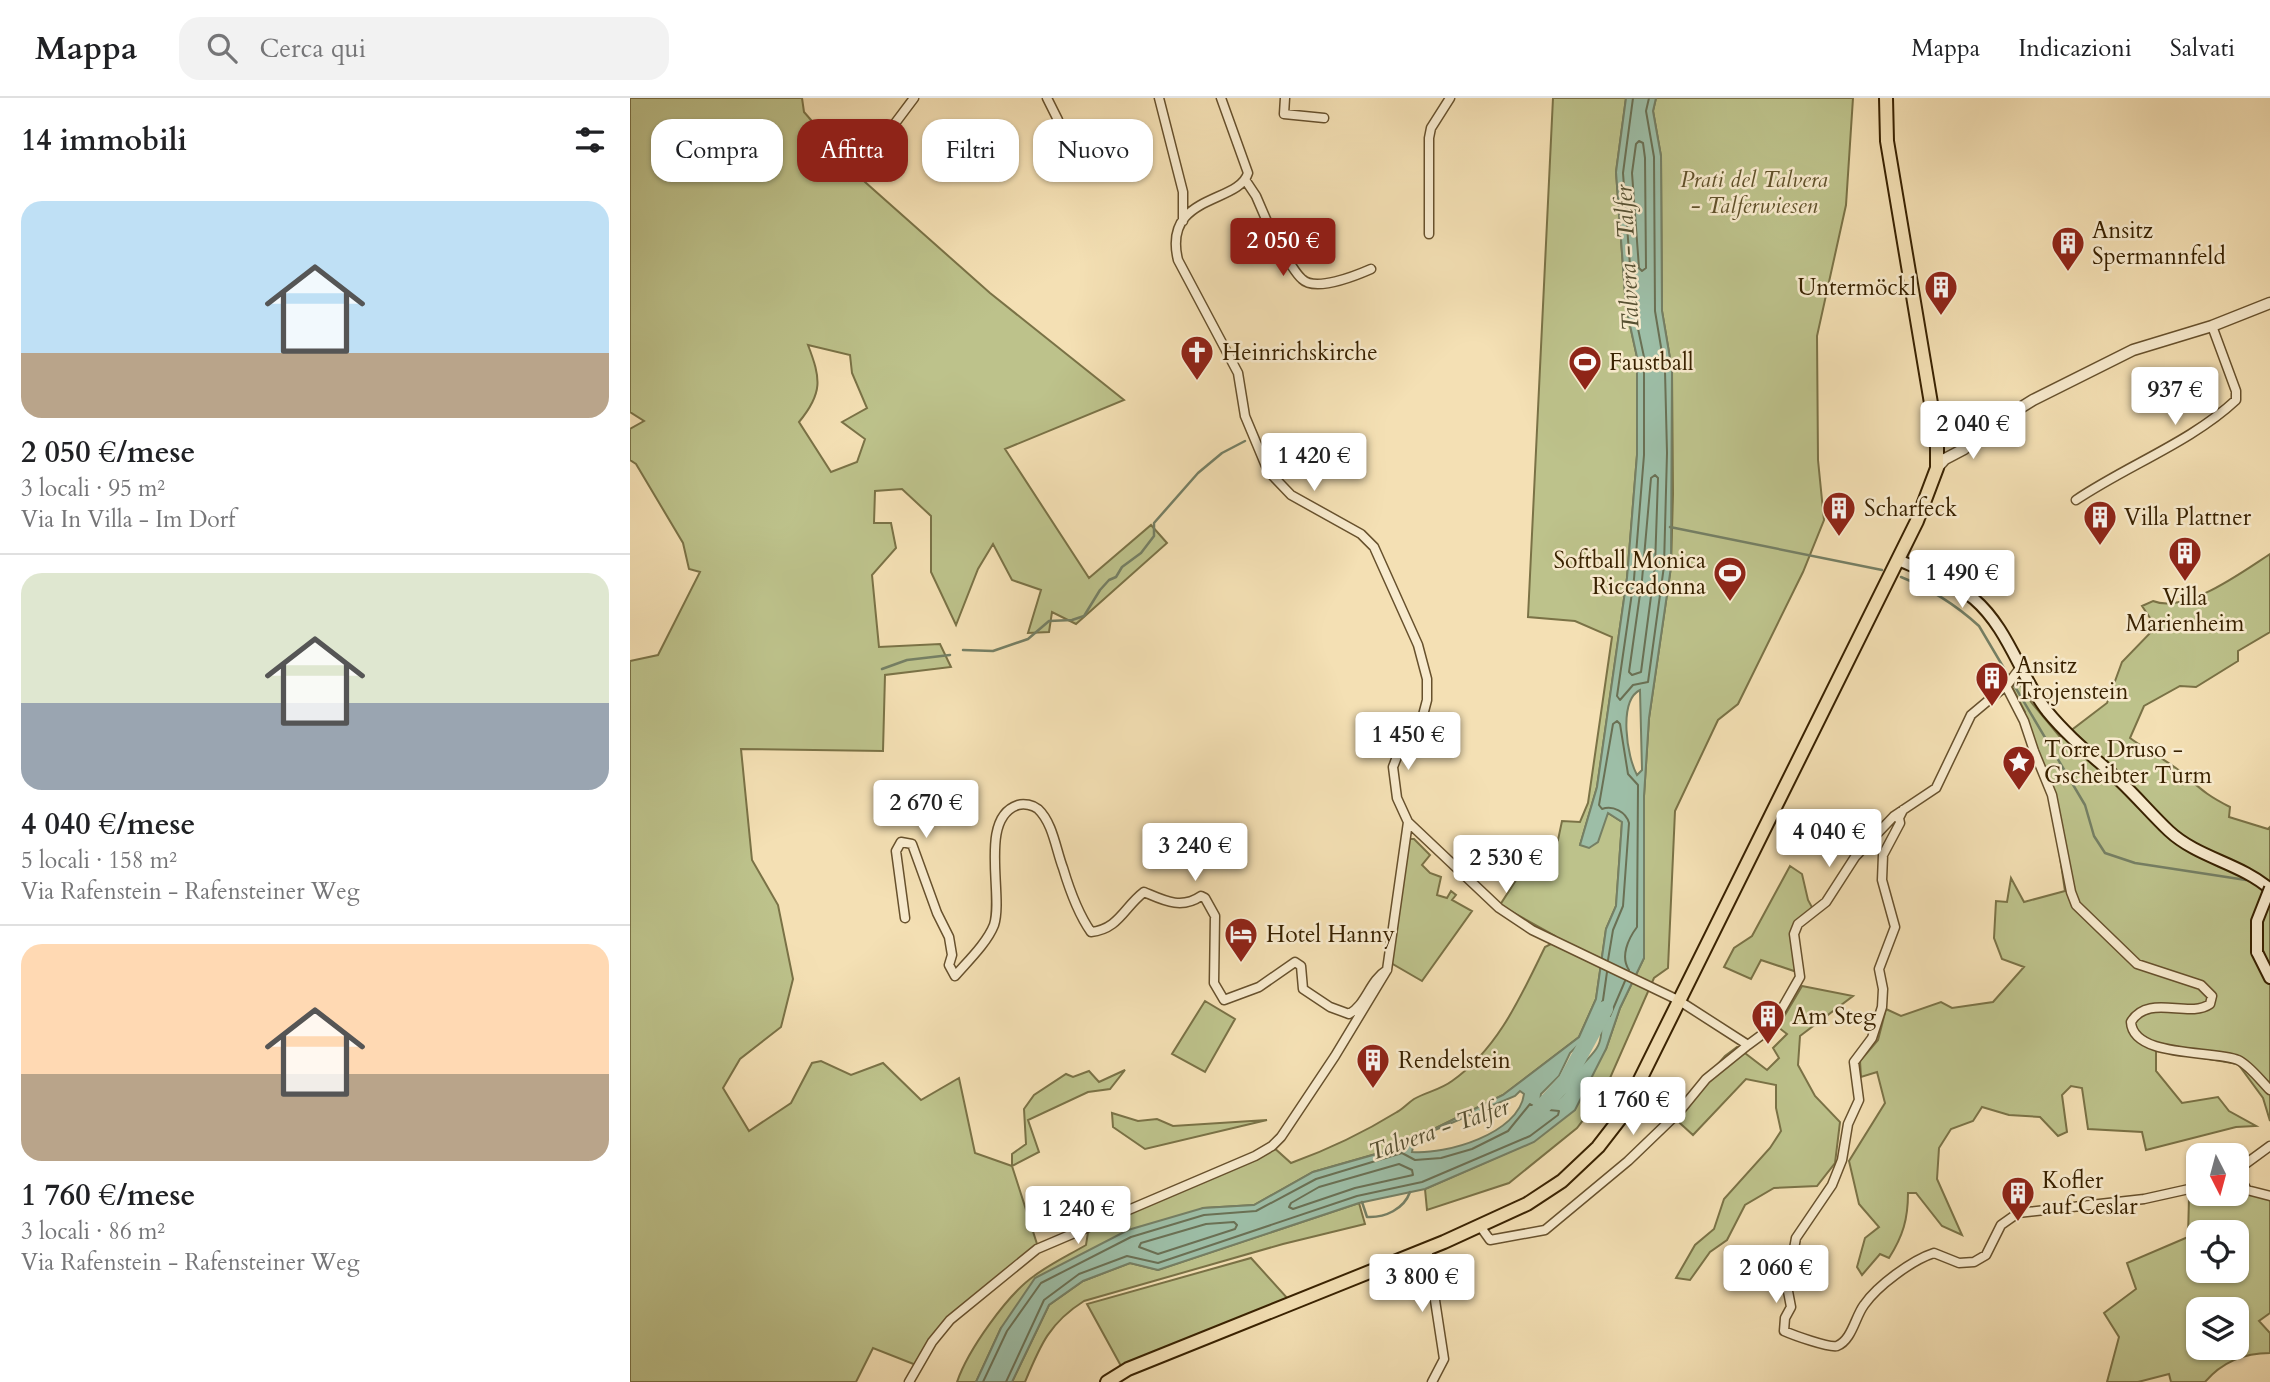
<!DOCTYPE html>
<html lang="it">
<meta charset="utf-8">
<style>
:root{--surface:#fff;--page:#f2f2f2;--text:#202124;--muted:#757577;--line:#e0e0e0;--accent:#8f2418}
body{margin:0;font-family:Cardo,serif;background:var(--page);color:var(--text);height:100vh;display:flex;flex-direction:column;font-size:26px;white-space:nowrap}
*{box-sizing:border-box;margin:0}
p{font-size:23px;color:var(--muted)}
.icon{flex:none;width:38px;height:38px;fill:none;stroke:currentColor;stroke-width:2;stroke-linecap:round;stroke-linejoin:round}
.map{position:relative;flex:1;overflow:hidden}
.sheet{display:flex;flex-direction:column;background:var(--surface);width:630px}
.sheet>*{flex:none}
.guide{position:absolute;left:21px;top:21px;width:665px;height:63px;display:flex;gap:14px}
.needle{width:46px;rotate:174deg}
.controls{position:absolute;left:1556px;top:1045px;display:grid;gap:14px}
.controls a{display:grid;place-items:center;width:63px;height:63px;border-radius:14px;background:var(--surface);box-shadow:0 2px 5px #0004;font-size:35px}
.price{position:absolute;translate:-50% -60px;padding:0 16px;border-radius:7px;background:#fff;color:#222;font-size:23px;line-height:46px;filter:drop-shadow(0 2px 4px #0008)}
.price::after{content:'';position:absolute;left:50%;top:42px;width:21px;height:16px;margin-left:-10px;background:inherit;clip-path:polygon(0 0,100% 0,50% 100%)}
.price.current{background:var(--accent);color:#fff}
ul{padding:0;list-style:none}
li{display:grid;align-content:center;gap:14px;height:371px;padding:0 21px}
li+li{border-top:2px solid var(--line)}
li span{display:grid;place-items:center;height:217px;border-radius:21px;color:#555}
li>.icon{margin-inline-start:auto}
span .icon{width:126px;height:126px;fill:#fffc;stroke-width:1}
li b{font-size:30px}
h2{display:flex;justify-content:space-between;align-items:center;height:84px;padding:0 21px;font-size:30px}
.chip{padding:0 24px;border-radius:21px;background:var(--surface);box-shadow:0 2px 5px #0004;font-size:24px;line-height:63px}
.chip.current{background:var(--accent);color:#fff}
header{display:flex;align-items:center;gap:42px;box-sizing:border-box;height:98px;padding:0 35px;background:var(--surface);border-bottom:2px solid var(--line)}
header strong{font-size:33px}
nav{display:flex;gap:38px;margin-inline-start:auto;font-size:24px}
.search{width:490px;height:63px;background:var(--page);display:flex;align-items:center;gap:18px;box-sizing:border-box;padding:0 24px;border-radius:21px;color:var(--muted);font-size:26px}
main{display:flex;flex:1;min-height:0}
.map>svg:first-child{display:block}
</style>
<header>
<strong>Mappa</strong>
<div class="search"><svg class="icon" aria-label="search" viewBox="0 0 24 24"><circle cx="10" cy="10" r="6"/><path d="M15 15l6 6"/></svg>Cerca qui</div>
<nav><a>Mappa</a><a>Indicazioni</a><a>Salvati</a></nav>
</header>
<main>
<section class="sheet">
<h2>14 immobili<svg class="icon" aria-label="filters" viewBox="0 0 24 24"><path d="M4 7h16M4 17h16"/><circle cx="9" cy="7" r="2"/><circle cx="15" cy="17" r="2"/></svg></h2>
<ul>
<li><span style="background:linear-gradient(#bfe0f5 70%,#b9a48a 0)"><svg class="icon" aria-label="home" viewBox="0 0 24 24"><path d="M3 11l9-7 9 7M6 9v11h12V9"/></svg></span><div><b>2 050 €/mese</b><p>3 locali · 95 m²</p><p>Via In Villa - Im Dorf</p></div></li>
<li><span style="background:linear-gradient(#dfe7d0 60%,#9aa5b1 0)"><svg class="icon" aria-label="home" viewBox="0 0 24 24"><path d="M3 11l9-7 9 7M6 9v11h12V9"/></svg></span><div><b>4 040 €/mese</b><p>5 locali · 158 m²</p><p>Via Rafenstein - Rafensteiner Weg</p></div></li>
<li><span style="background:linear-gradient(#ffd9b3 60%,#b9a48a 0)"><svg class="icon" aria-label="home" viewBox="0 0 24 24"><path d="M3 11l9-7 9 7M6 9v11h12V9"/></svg></span><div><b>1 760 €/mese</b><p>3 locali · 86 m²</p><p>Via Rafenstein - Rafensteiner Weg</p></div></li>
</ul>
</section>
<div class="map">
<svg width="1640" height="1284" viewBox="0 0 1640 1284">
<rect width="100%" height="100%" fill="#f4e0b4"/>
<filter id="stains"><feTurbulence type="fractalNoise" baseFrequency=".00286" numOctaves="4"/><feColorMatrix values="0 0 0 0 .2 0 0 0 0 .09 0 0 0 0 .02 0 0 0 .5 -.17"/></filter>
<radialGradient id="worn" r=".72"><stop offset=".6" stop-color="#630" stop-opacity="0"/><stop offset="1" stop-color="#630" stop-opacity=".3"/></radialGradient>
<path fill="#bdc28b" stroke="#7a7246" stroke-width="2" fill-rule="evenodd" d="M0 0H172L174 14 235 84 360 195 494 302 375 351 459 480 521 427 537 445 446 526 422 514 419 534 398 535 411 492 382 482 363 446 348 471 326 527 301 474V418L272 391 245 393 244 425H261L266 450 242 477 249 549 310 546 321 569 255 577 253 653 111 651 122 762 148 807 163 881 151 929 110 961 93 990 119 1033 161 1005 182 965 191 963 221 977 253 965 291 1002 329 980 345 1055 382 1068V1056L396 1046 394 1011 404 997 436 976 443 979 459 973 469 984 495 972 480 991 458 994 398 1022 409 1054 382 1068 407 1146 319 1222 286 1267 243 1250 226 1284H0V563L28 557 70 474 59 471 53 445 6 366 0 362V331L14 323 0 314ZM178 247 220 257 222 275 237 310 212 324 235 341 227 364 201 374 169 324C193 295 191 281 178 247Z
M923 0H996L986 74 996 209 1007 259V357L997 480 967 689 950 747 978 715 992 724 986 808 976 831 966 901 949 939 873 997 763 1051 683 1074 624 1107 573 1110 371 1230 346 1284H327C338 1252 377 1197 404 1178 420 1166 439 1157 456 1147L459 1128 642 1048 661 1065C697 1052 733 1035 767 1014 773 1011 778 1005 784 1001 796 994 810 992 822 983 868 951 891 898 915 849L921 846 925 838 870 807 899 762 924 761 932 723 950 724 958 705 982 539 945 523 898 519Z
M1026 0H1223L1216 107 1187 238 1188 362 1194 422 1173 474 1108 606 1088 622 1045 713 1038 870 1024 880 973 996 947 1030 879 1085 797 1112 795 1091 902 1044 976 951 990 910 1014 860V698L1019 620 1041 469 1043 396 1042 272 1032 213 1031 58 1023 13Z
M1640 456V534L1608 553V563L1566 589 1550 588 1514 608 1500 640C1516 652 1535 661 1551 674 1571 691 1576 697 1600 709L1599 719 1638 731 1640 729V1023L1633 1000 1608 966 1526 952V973L1552 1005 1588 999 1599 1013 1626 1028 1606 1029 1516 1052 1512 1034 1458 1031 1452 990 1441 988 1432 997 1437 1034 1428 1038 1410 1019 1379 1017 1352 1009 1343 1023 1321 1031 1309 1050 1307 1081 1332 1137 1312 1128 1286 1095H1278C1278 1121 1273 1138 1259 1160L1250 1156 1232 1177 1227 1169 1235 1140 1249 1129 1229 1106 1219 1063 1255 1005 1247 974 1231 979 1230 963 1248 942 1256 911 1271 918 1311 904 1322 910 1363 904 1394 869 1372 861 1364 840 1366 803 1377 804 1381 780 1394 804 1435 793 1423 711 1390 618 1395 614 1382 589 1388 583 1401 604 1431 640 1477 605 1492 564 1526 529 1512 508 1523 503C1556 516 1612 474 1640 456Z
M779 741H784L800 757 792 767 800 775 811 779 807 797 817 800 821 793 826 797 822 802 842 813 792 883 761 865Z
M1160 768 1172 776 1178 802 1184 813 1168 826 1167 874 1131 862 1121 881 1094 869 1104 850 1122 838Z
M1172 888 1223 898 1170 938 1168 967 1185 998 1210 1024 1205 1065 1187 1088 1144 1090 1115 1107 1097 1142 1080 1154 1060 1182 1046 1180 1065 1147 1084 1131 1094 1101 1140 1050 1151 1033 1146 1010V987L1116 981 1063 1037 1042 1018 1095 958 1107 949 1137 972 1149 960 1143 950 1157 936 1148 929Z
M575 903 605 921 575 974 542 956Z
M482 1015 508 1023 527 1021 543 1028 637 1022 515 1051 483 1029Z
M1640 1094V1215L1629 1223 1640 1235V1255C1614 1255 1592 1264 1575 1284H1541L1539 1276 1508 1284H1477L1489 1239 1474 1215 1506 1191 1497 1165 1558 1139 1559 1099ZM1568 1134H1606V1172H1568ZM1568 1211H1606V1250H1568Z
M729 1105 735 1126 653 1146 454 1203C419 1225 410 1248 395 1284H382L419 1207 453 1183 500 1165 528 1172Z
M621 1160 659 1202 491 1268 457 1206Z"/>
<path fill="#9dbea7" stroke="#757f64" stroke-width="2" fill-rule="evenodd" d="M996 0H1026L1023 13 1031 58 1032 213 1042 272 1041 469 1019 620 1014 698V860L990 910 976 951 945 1012 904 1044 795 1091 729 1105 528 1172 500 1165 453 1183 419 1207 382 1284H346L371 1230 405 1180 498 1132 573 1110 624 1107 683 1074 764 1051 873 997 949 939 966 901 976 831 986 808 992 724 978 715 968 744 959 750 950 747 967 689 997 480 1007 357V259L996 209 986 74ZM1010 592 1012 672 1007 677C997 659 988 603 1010 592ZM971 924C974 955 958 956 945 976 936 991 933 1008 910 1004L911 996 929 978 940 955ZM890 993 894 996C889 1036 815 1057 782 1054L784 1043 791 1038 885 998Z"/>
<g fill="none" stroke-linecap="round" stroke-linejoin="round">
<path stroke="#6a7054" stroke-width="2" d="M1003 0 993 75 1003 207 1014 259V357L1004 481 987 598 990 602 1003 587 1018 584 1034 468 1037 355 1035 273 1025 213 1024 59 1016 13 1019 0
M1009 43 1013 45 1015 60 1016 170 1012 173 1009 170 1002 75 1006 46Z
M1025 377 1028 380 1025 468 1011 574 1002 577 999 574 1012 482 1021 380Z
M978 862 983 832 993 808 999 725C996 714 983 707 972 711L969 707 983 626 987 623 990 626 998 676 1008 687 1007 829C998 841 990 859 999 872
M977 874 973 902 968 914 970 917 980 918 995 883
M769 1066 782 1072 783 1077 725 1090 663 1111 659 1109 661 1105 689 1089Z
M604 1124 607 1127 605 1131 528 1156 509 1149 511 1145 576 1126Z
M353 1284 377 1233 411 1185 501 1139 574 1117 626 1113 686 1081 772 1055 785 1062 811 1060 842 1051 878 1033 900 1006 909 1011 929 1013 928 1017 900 1038 792 1084 727 1098 528 1165 497 1158 449 1176 414 1202 376 1284"/>
<path stroke="#757f64" stroke-width="2.5" d="M1040 429 1252 472
M1271 479C1301 491 1325 506 1349 528L1455 707 1464 738 1475 755 1505 765 1616 782
M333 552 363 553 398 541 419 523 442 522 454 518 470 492 479 482 486 479 492 469 511 455 524 438V425L568 375 592 355 615 343
M252 571 277 562 320 557
M732 1104 737 1119C755 1120 774 1111 780 1094"/>
<path stroke="#9dbea7" stroke-width="16" d="M902 1020 936 983 975 911"/>
<defs>
<path id="minor" d="M417 0 428 22
M529 0 553 94V123
M591 0 618 75C609 106 532 96 548 162L608 275 615 318 638 373 661 397 731 436 744 449 788 547 797 581V602L792 621 768 656 763 669 767 700 778 724 869 810 902 832 1048 902 1118 947 1141 930 1170 879 1164 836 1168 826 1196 804 1225 759 1264 718 1306 690 1341 617 1378 586 1390 570
M655 0 654 16 694 20
M260 44 266 24 284 0
M616 83 626 98 651 156C661 163 663 173 672 181 685 194 725 178 741 171
M799 136V40L801 30 820 0
M1446 402C1498 367 1561 344 1606 302V293L1582 228
M1376 588 1394 623 1404 653 1422 697 1441 794 1446 807 1507 866 1571 887 1582 898 1580 906C1559 921 1518 895 1501 924 1503 960 1583 952 1608 962 1619 967 1631 983 1640 992
M1273 712 1269 720 1270 725 1253 757 1252 782 1265 829 1249 871 1253 891 1252 909 1242 940 1224 964 1229 1002 1218 1026 1212 1062 1202 1087 1166 1140 1157 1188 1161 1209 1155 1220 1154 1233C1163 1237 1199 1250 1207 1248 1222 1242 1225 1219 1234 1207 1247 1188 1282 1162 1304 1155L1329 1165 1344 1164 1356 1157 1371 1127 1388 1115 1514 1101 1568 1089
M275 820 266 753 271 744 282 746 307 815 319 839 322 857 319 867 325 878C337 864 357 845 364 827 374 797 348 720 388 707 394 705 403 707 408 711 423 725 426 752 433 770 439 790 449 817 461 834 489 831 494 809 514 794 533 802 551 812 571 798L575 800 585 818 584 885 594 902 629 889 665 864 671 868 673 891 700 909 719 916C737 906 739 883 757 872
M1640 1048 1614 1067 1609 1079 1617 1092 1640 1098
M850 1128 860 1142 915 1132 998 1063 1049 1014 1076 981 1118 947
M797 1150 814 1261 802 1284
M279 1284 302 1244 320 1222 407 1151 625 1058 642 1048 651 1039 705 958 757 872 778 724"/>
<path id="tertiary" d="M1307 341 1329 340 1351 333
M1307 370 1315 361 1334 351 1355 332 1403 302 1503 252 1582 228 1640 205"/>
<path id="secondary" d="M1268 462C1294 473 1322 483 1344 501 1378 530 1390 578 1417 613 1439 640 1465 660 1490 683 1507 699 1522 717 1539 733 1568 760 1610 765 1640 791
M1627 854 1640 880"/>
<path id="primary" d="M477 1284 498 1271 814 1144 897 1106 932 1083 968 1049 992 1018 1287 423 1307 370V341L1257 43 1256 0"/>
</defs>
<use href="#minor" stroke="#67512d" stroke-width="11"/>
<use href="#tertiary" stroke="#67512d" stroke-width="13"/>
<use href="#secondary" stroke="#382100" stroke-width="14"/>
<use href="#primary" stroke="#382100" stroke-width="16"/>
<use href="#minor" stroke="#f8ebce" stroke-width="8"/>
<use href="#tertiary" stroke="#f8ebce" stroke-width="10"/>
<use href="#secondary" stroke="#f8ebce" stroke-width="10"/>
<use href="#primary" stroke="#f4e0b4" stroke-width="12"/>
<defs>
<path id="secondary-bridge" d="M1627 854V823L1640 790"/>
</defs>
<use href="#secondary-bridge" stroke="#382100" stroke-width="14" stroke-linecap="butt"/>
<use href="#secondary-bridge" stroke="#f8ebce" stroke-width="10"/>
</g>
<defs>
<symbol id="building-pin" viewBox="-11 -11 22 30"><path d="M0 17L-7.5 6A9.5 9.5 0 1 1 7.5 6Z" fill="#8f2418" stroke="#f8ebce"/><path d="M-4-6H4V6H1V3H-1V6H-4ZM-2.5-4.3h1.7v1.8h-1.7ZM.8-4.3h1.7v1.8H.8ZM-2.5-1h1.7V.8h-1.7ZM.8-1h1.7V.8H.8Z" fill="#fff"/></symbol>
<symbol id="church-pin" viewBox="-11 -11 22 30"><path d="M0 17L-7.5 6A9.5 9.5 0 1 1 7.5 6Z" fill="#8f2418" stroke="#f8ebce"/><path d="M-1.2-6h2.4v3.5h3.3v2.4h-3.3V6h-2.4V-.1h-3.3v-2.4h3.3Z" fill="#fff"/></symbol>
<symbol id="stadium-pin" viewBox="-11 -11 22 30"><path d="M0 17L-7.5 6A9.5 9.5 0 1 1 7.5 6Z" fill="#8f2418" stroke="#f8ebce"/><path d="M0-5a6.5 5 0 1 0 0 10a6.5 5 0 1 0 0-10ZM-3.5-1.8h7v3.6h-7Z" fill="#fff"/></symbol>
<symbol id="sight-pin" viewBox="-11 -11 22 30"><path d="M0 17L-7.5 6A9.5 9.5 0 1 1 7.5 6Z" fill="#8f2418" stroke="#f8ebce"/><path d="M0-6L1.8-2.2L6-1.7L2.9 1.2L3.7 5.4L0 3.3L-3.7 5.4L-2.9 1.2L-6-1.7L-1.8-2.2Z" fill="#fff"/></symbol>
<symbol id="hotel-pin" viewBox="-11 -11 22 30"><path d="M0 17L-7.5 6A9.5 9.5 0 1 1 7.5 6Z" fill="#8f2418" stroke="#f8ebce"/><path d="M-6-4.5h1.5V1H6V5H4.5V3h-9V5H-6ZM-4 0a1.8 1.8 0 1 1 3.6 0ZM.5 0V-2.5h3Q6-2.5 6 0Z" fill="#fff"/></symbol>
</defs>
<g fill-rule="evenodd">
<use href="#building-pin" x="1419" y="126" width="38" height="52"/>
<use href="#building-pin" x="1292" y="170" width="38" height="52"/>
<use href="#church-pin" x="548" y="235" width="38" height="52"/>
<use href="#stadium-pin" x="936" y="245" width="38" height="52"/>
<use href="#building-pin" x="1190" y="391" width="38" height="52"/>
<use href="#building-pin" x="1451" y="400" width="38" height="52"/>
<use href="#building-pin" x="1536" y="436" width="38" height="52"/>
<use href="#stadium-pin" x="1081" y="456" width="38" height="52"/>
<use href="#building-pin" x="1343" y="561" width="38" height="52"/>
<use href="#sight-pin" x="1370" y="645" width="38" height="52"/>
<use href="#hotel-pin" x="592" y="817" width="38" height="52"/>
<use href="#building-pin" x="1119" y="899" width="38" height="52"/>
<use href="#building-pin" x="724" y="943" width="38" height="52"/>
<use href="#building-pin" x="1369" y="1076" width="38" height="52"/>
</g>
<g text-anchor="middle" stroke-width="5" stroke-linejoin="round" paint-order="stroke">
<g font-size="23" font-style="italic" fill="#60512a" stroke="#f8ebce">
<text x="1124" y="89">Prati del Talvera<tspan x="1124" dy="26">- Talferwiesen</tspan></text>
</g>
<g font-size="23" fill="#382100" stroke="#f8ebce" text-anchor="start">
<text x="1462" y="140">Ansitz<tspan x="1462" dy="26">Spermannfeld</tspan></text>
<text x="1286" y="197" text-anchor="end">Untermöckl</text>
<text x="592" y="262">Heinrichskirche</text>
<text x="979" y="272">Faustball</text>
<text x="1234" y="418">Scharfeck</text>
<text x="1494" y="427">Villa Plattner</text>
<text x="1076" y="470" text-anchor="end">Softball Monica<tspan x="1076" dy="26">Riccadonna</tspan></text>
<text x="1555" y="507" text-anchor="middle">Villa<tspan x="1555" dy="26">Marienheim</tspan></text>
<text x="1386" y="575">Ansitz<tspan x="1386" dy="26">Trojenstein</tspan></text>
<text x="1414" y="659">Torre Druso -<tspan x="1414" dy="26">Gscheibter Turm</tspan></text>
<text x="636" y="844">Hotel Hanny</text>
<text x="1162" y="926">Am Steg</text>
<text x="768" y="970">Rendelstein</text>
<text x="1412" y="1090">Kofler<tspan x="1412" dy="26">auf Ceslar</tspan></text>
</g>
<g font-size="24" font-style="italic" fill="#565032" stroke="#f8ebce">
<text transform="translate(997 160) rotate(-93)" y="8">Talvera - Talfer</text>
<text transform="translate(809 1031) rotate(-19)" y="8">Talvera - Talfer</text>
</g>
</g>
<rect width="100%" height="100%" filter="url(#stains)"/>
<rect width="100%" height="100%" fill="url(#worn)"/>
</svg>
<div class="controls">
<a><svg class="needle" viewBox="-14 -14 28 28"><path d="M0-13l5 13h-10z" fill="#e53935"/><path d="M0 13l5-13h-10z" fill="#757577"/></svg></a>
<a><svg class="icon" aria-label="locate" viewBox="0 0 24 24"><circle cx="12" cy="12" r="6"/><path d="M12 2v4M12 18v4M2 12h4M18 12h4"/></svg></a>
<a><svg class="icon" aria-label="layers" viewBox="0 0 24 24"><path d="M12 4l9 5-9 5-9-5zM3 14l9 5 9-5"/></svg></a>
</div>
<b class="price current" style="left:653px;top:180px">2 050 €</b>
<b class="price" style="left:1545px;top:329px">937 €</b>
<b class="price" style="left:1343px;top:363px">2 040 €</b>
<b class="price" style="left:684px;top:395px">1 420 €</b>
<b class="price" style="left:1332px;top:512px">1 490 €</b>
<b class="price" style="left:778px;top:674px">1 450 €</b>
<b class="price" style="left:296px;top:742px">2 670 €</b>
<b class="price" style="left:1199px;top:771px">4 040 €</b>
<b class="price" style="left:565px;top:785px">3 240 €</b>
<b class="price" style="left:876px;top:797px">2 530 €</b>
<b class="price" style="left:1003px;top:1039px">1 760 €</b>
<b class="price" style="left:448px;top:1148px">1 240 €</b>
<b class="price" style="left:1146px;top:1207px">2 060 €</b>
<b class="price" style="left:792px;top:1216px">3 800 €</b>
<div class="guide">
<a class="chip">Compra</a>
<a class="chip current">Affitta</a>
<a class="chip">Filtri</a>
<a class="chip">Nuovo</a>
</div>
</div>
</main>
